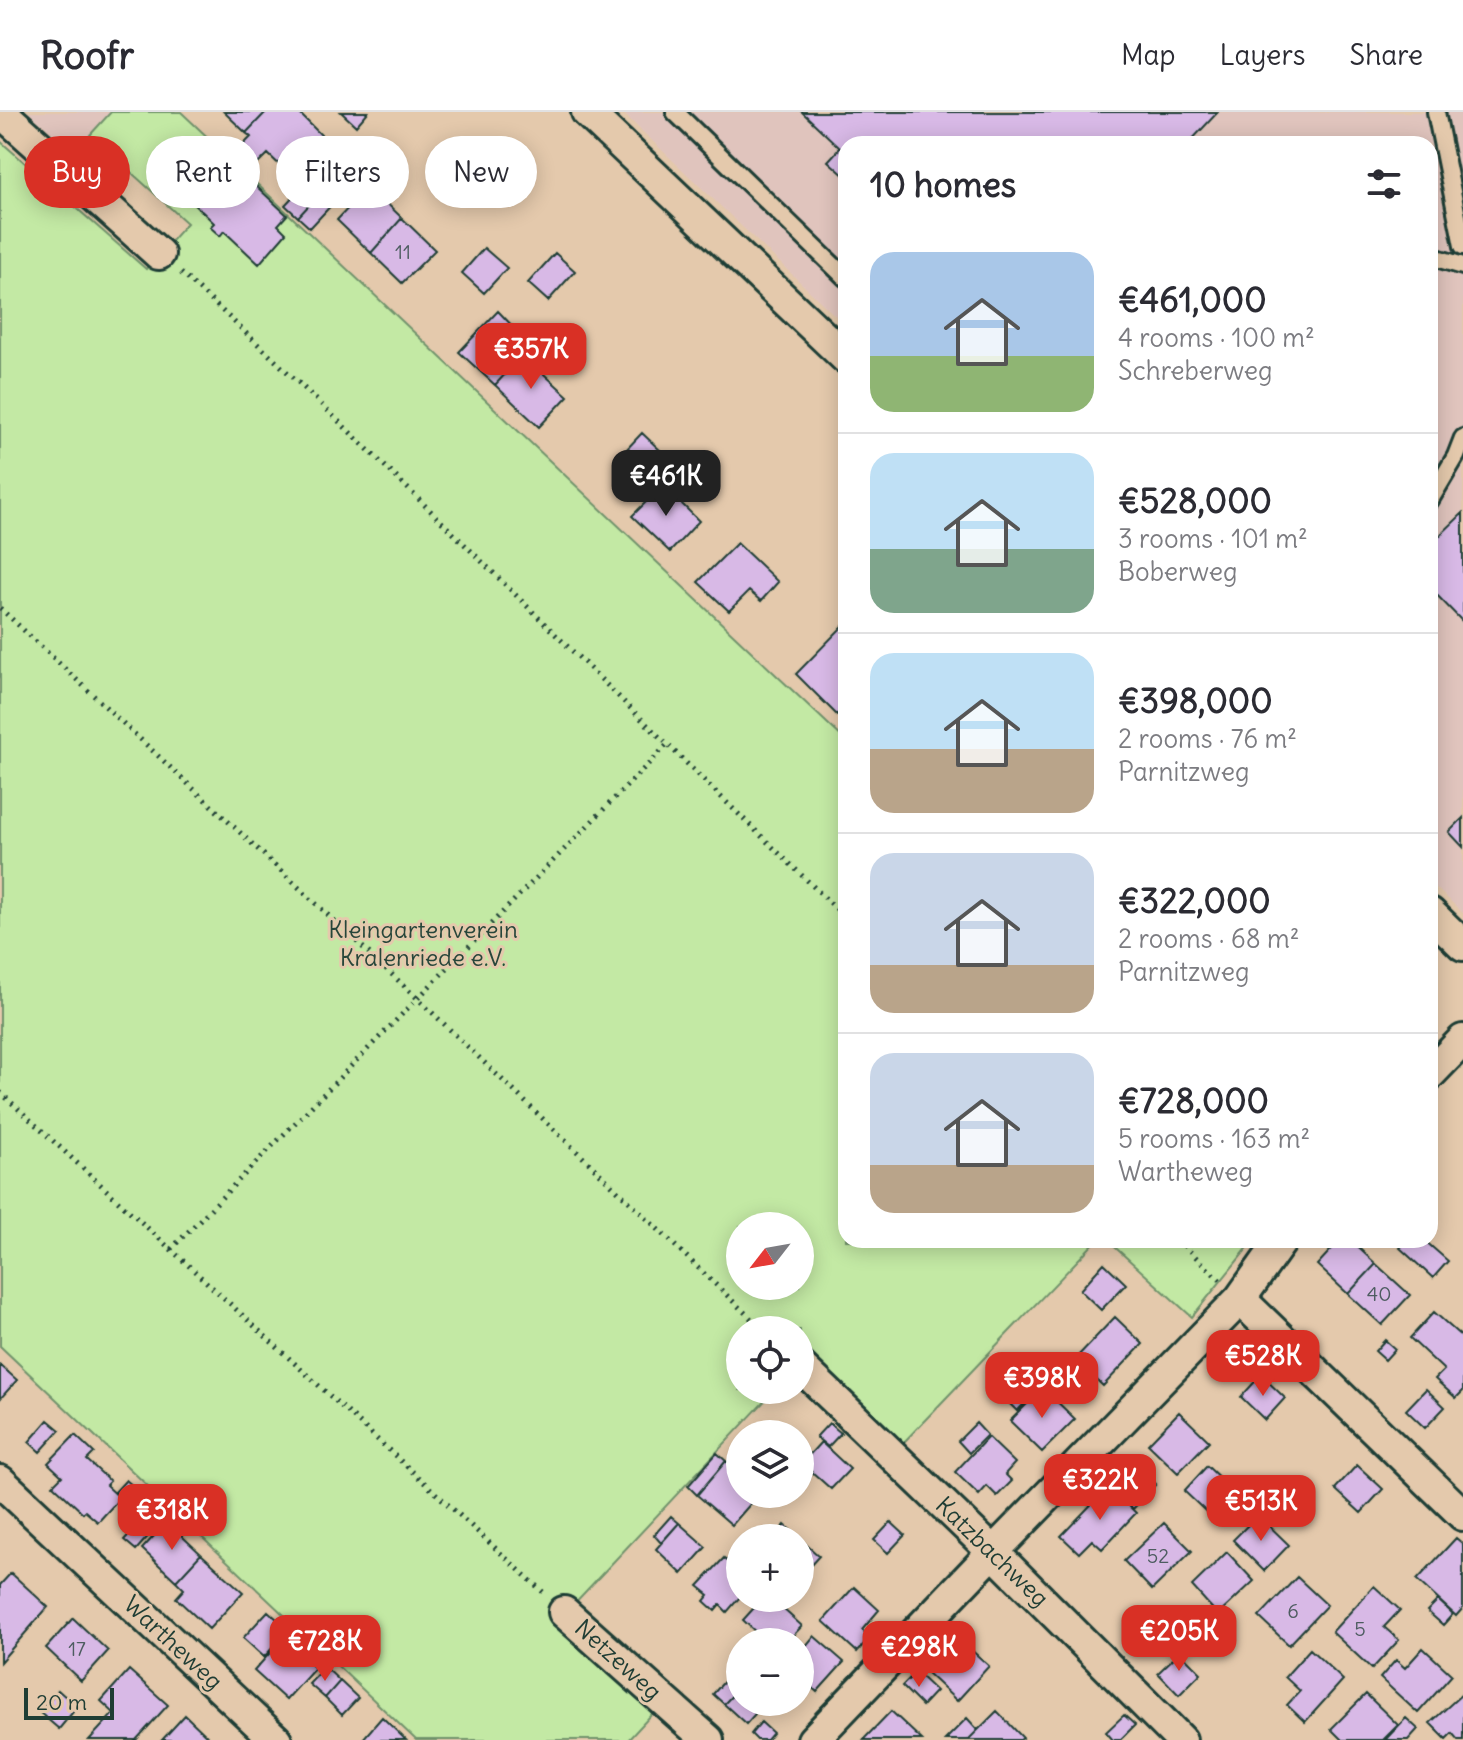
<!DOCTYPE html>
<meta charset="utf-8">
<style>
:root{--surface:#fff;--page:#f7f7f7;--text:#2b2b33;--muted:#7c7c81;--line:#e1e1e2;--accent:#d93025}
body{margin:0;font-family:Delius,sans-serif;background:var(--page);color:var(--text);height:100vh;display:flex;flex-direction:column;font-size:30px;white-space:nowrap}
*{box-sizing:border-box;margin:0}
p{font-size:26px;color:var(--muted)}
.icon{flex:none;width:44px;height:44px;fill:none;stroke:currentColor;stroke-width:2;stroke-linecap:round;stroke-linejoin:round}
.map{position:relative;flex:1;overflow:hidden}
.drawer{position:absolute;left:838px;top:24px;width:600px;height:1112px;display:flex;flex-direction:column;background:var(--surface);border-radius:24px;box-shadow:0 4px 20px #0003}
.drawer>*{flex:none}
.guide{position:absolute;left:24px;top:24px;width:694px;height:72px;display:flex;gap:16px}
.needle{width:52px;rotate:239deg}
.buttons{position:absolute;left:726px;top:1100px;display:grid;gap:16px}
.buttons a{display:grid;place-items:center;width:88px;height:88px;border-radius:50%;background:var(--surface);box-shadow:0 4px 20px #0003;font-size:40px}
.scale{position:absolute;left:24px;bottom:20px;width:90px;box-sizing:border-box;padding-left:8px;border:4px solid #1f3d34;border-top:0;font-size:22px;line-height:28px;white-space:nowrap;color:#1f3d34;-webkit-text-stroke:6px #e4c9ac;paint-order:stroke}
.price{position:absolute;translate:-50% -68px;padding:0 18px;border-radius:16px;background:var(--accent);color:#fff;font-size:26px;line-height:52px;filter:drop-shadow(0 2px 4px #0008)}
.price::after{content:'';position:absolute;left:50%;top:48px;width:24px;height:18px;margin-left:-12px;background:inherit;clip-path:polygon(0 0,100% 0,50% 100%)}
.price.active{background:#222;color:#fff}
ul{padding:0;list-style:none}
li{display:flex;align-items:center;gap:24px;height:200px;padding:0 32px}
li+li{border-top:2px solid var(--line)}
li span{display:grid;place-items:center;flex:none;width:224px;height:160px;border-radius:24px;color:#555}
li>.icon{margin-inline-start:auto}
span .icon{width:96px;height:96px;fill:#fffc;stroke-width:1}
li b{font-size:34px}
h2{display:flex;justify-content:space-between;align-items:center;height:96px;padding:0 32px;font-size:34px}
.pill{padding:0 28px;border-radius:36px;background:var(--surface);box-shadow:0 4px 20px #0003;font-size:28px;line-height:72px}
.pill.active{background:var(--accent);color:#fff}
header{display:flex;align-items:center;gap:48px;box-sizing:border-box;height:112px;padding:0 40px;background:var(--surface);border-bottom:2px solid var(--line)}
header strong{font-size:38px}
nav{display:flex;gap:44px;margin-inline-start:auto;font-size:28px}
.map>svg:first-child{display:block}
</style>
<header>
<strong>Roofr</strong>
<nav><a>Map</a><a>Layers</a><a>Share</a></nav>
</header>
<div class="map">
<svg width="1463" height="1628" viewBox="0 0 1463 1628">
<rect width="100%" height="100%" fill="#e4c9ac"/>
<filter id="ink" filterUnits="userSpaceOnUse"><feTurbulence type="fractalNoise" baseFrequency=".0125" numOctaves="2"/><feDisplacementMap in="SourceGraphic" scale="16" xChannelSelector="R" yChannelSelector="G"/><feConvolveMatrix kernelMatrix="1 2 1 2 8 2 1 2 1" color-interpolation-filters="sRGB"/></filter>
<g filter="url(#ink)">
<path fill="#e0c4bd" d="M28 0H111L75 41Z
M622 0H1463V801L1430 770V32H846V214Z"/>
<path fill="#c3e9a4" stroke="#71936c" stroke-width="2" fill-rule="evenodd" d="M111 0H181L846 629V1128H1097L903 1331 810 1242 800 1251V1218H740V1278H775L554 1513 653 1601 628 1628H416L0 1234V29L146 157 187 111 90 23ZM740 1114H800V1174H740Z
M1107 1128H1254L1192 1205Z"/>
<path fill="#d8b9e6" stroke="#1f3d34" stroke-width="2" d="M224 0H266L246 21Z
M266 0H298L324 26 289 62 268 42 258 52 240 36 251 25 246 21Z
M341 0H368L356 14Z
M802 0H1218L1188 32H846V65L828 49 840 36Z
M225 45 287 103 278 113 286 121 259 152 224 119 220 124 210 115 214 111 188 86Z
M312 64 325 76 298 105 285 93Z
M369 74 402 106 371 141 337 108Z
M325 76 337 87 310 116 298 105Z
M402 106 435 138 402 171 371 141Z
M484 136 507 156 484 181 462 161Z
M555 141 575 159 548 189 528 171Z
M498 199 520 222 511 231 523 243 495 273 459 240Z
M523 243 568 284 539 315 495 273Z
M642 321 662 340 644 359 624 340Z
M662 340 673 351 650 375 639 364Z
M663 373 699 409 670 440 632 404Z
M1463 401V510L1430 476V433Z
M737 431 778 470 761 489 749 479 729 499 698 470Z
M843 514 846 516V593L837 603 796 562Z
M1463 706V735L1449 720Z
M1340 1128H1350L1376 1152 1348 1182 1317 1153Z
M1407 1128H1424L1448 1149 1433 1166 1400 1136Z
M1104 1151 1126 1172 1101 1198 1080 1178Z
M1376 1152 1410 1183 1382 1213 1348 1182Z
M1434 1200 1463 1226V1279L1456 1286 1435 1267 1444 1258 1410 1226Z
M1115 1205 1143 1232 1103 1274 1075 1247Z
M1385 1228 1395 1237 1385 1248 1375 1239Z
M0 1253 17 1268 0 1287Z
M1023 1259 1040 1276 1017 1299 1000 1282Z
M1261 1263 1285 1286 1265 1308 1241 1285Z
M1043 1276 1075 1307 1042 1340 1010 1309Z
M1426 1277 1445 1295 1425 1316 1406 1298Z
M1179 1300 1209 1329 1178 1361 1148 1332Z
M48 1308 60 1318 40 1340 29 1330Z
M829 1311 841 1321 828 1335 816 1325Z
M976 1311 987 1323 969 1341 958 1329Z
M75 1323 94 1341 87 1348 110 1369 106 1373 120 1386 98 1410 85 1399 83 1401 53 1373 62 1364 48 1351Z
M988 1325 1015 1351 1005 1362 1012 1369 997 1384 987 1374 979 1383 955 1360Z
M821 1330 850 1357 831 1377 802 1351Z
M717 1341 726 1349 697 1383 688 1374Z
M726 1349 740 1361V1382H759L732 1413 697 1383Z
M1134 1351 1156 1372 1133 1397 1111 1376Z
M1357 1353 1383 1377 1361 1401 1335 1377Z
M1207 1354 1242 1387 1219 1412 1184 1379Z
M126 1368 146 1385 135 1398 115 1380Z
M1109 1374 1136 1401 1102 1437 1092 1428 1079 1441 1061 1424Z
M1258 1403 1289 1433 1264 1459 1233 1428Z
M671 1404 679 1411 661 1431 654 1423Z
M141 1410 152 1420 136 1438 124 1428Z
M167 1410 201 1442 176 1469 142 1437Z
M891 1410 905 1423 888 1441 874 1428Z
M679 1411 706 1435 682 1462 656 1437Z
M1164 1411 1192 1439 1152 1478 1124 1449Z
M785 1413 799 1426H773Z
M1456 1426 1463 1432V1496L1456 1504 1417 1468Z
M800 1427 819 1444 800 1465Z
M1227 1440 1254 1469 1218 1503 1192 1474Z
M201 1442 243 1480 209 1517 176 1486 184 1477 176 1469Z
M724 1446 740 1461V1485L727 1500 720 1493 715 1499 704 1489 709 1483 698 1474Z
M11 1461 48 1495 0 1550V1473Z
M1297 1465 1327 1493 1289 1533 1259 1505Z
M1374 1474 1400 1498 1384 1515 1399 1528 1372 1557 1332 1520Z
M854 1475 879 1498 862 1518 870 1525 857 1540 823 1509Z
M763 1486H771L802 1514 787 1530H756L761 1525 743 1508Z
M1438 1488 1453 1502 1443 1513 1427 1499Z
M268 1499 289 1518 264 1545 243 1526Z
M73 1506 108 1539 81 1569 46 1536Z
M814 1524 844 1550 817 1580 800 1565V1541Z
M283 1526 315 1556 286 1588 254 1559Z
M958 1526 989 1554 957 1589 926 1560Z
M1423 1536 1452 1563 1418 1601 1380 1566 1396 1548 1405 1556Z
M1310 1537 1343 1568 1305 1610 1287 1593 1300 1579 1285 1565Z
M1180 1540 1201 1561 1179 1583 1158 1561Z
M325 1555 340 1569 325 1586 309 1572Z
M129 1558 168 1593 136 1628H89L114 1601 101 1589Z
M916 1560 936 1579 922 1594 902 1574Z
M730 1563 740 1572V1575L724 1592 713 1582Z
M340 1569 358 1586 342 1603 325 1586Z
M740 1575V1590H760L763 1593 746 1612 724 1592Z
M58 1578 77 1595 59 1617 39 1600Z
M1463 1581V1628H1458L1452 1621 1446 1627 1430 1611Z
M1366 1582 1398 1613 1383 1628H1342L1331 1617Z
M891 1599 922 1628H863Z
M997 1599 1023 1626 1020 1628H968Z
M185 1603 211 1628H162Z
M1124 1603 1135 1613 1120 1628H1113L1106 1620Z
M382 1605 406 1628H362Z
M967 1606 978 1618 968 1628H945Z
M1406 1606 1418 1617 1408 1628H1385Z
M761 1610 773 1621 767 1628H757L751 1622Z"/>
<g fill="none" stroke-linecap="round" stroke-linejoin="round">
<defs>
<path id="service" d="M675 0 846 166
M1436 0 1463 134
M1430 144 1463 154
M1430 388 1456 344 1463 326"/>
<path id="minor" d="M1 0 159 142
M587 0 846 246
M1430 801 1463 833
M1430 962 1463 928
M1240 1187 1463 1403
M800 1254 993 1440 1181 1628
M0 1369 276 1628
M564 1500 708 1628
M813 1628 993 1440 1240 1187 1282 1128"/>
</defs>
<use href="#service" stroke="#1f3d34" stroke-width="22"/>
<use href="#minor" stroke="#1f3d34" stroke-width="36"/>
<path stroke="#1f3d34" stroke-width="5" stroke-dasharray="2 6" stroke-linecap="butt" d="M181 161C348 313 506 475 668 633 727 691 787 749 846 806
M0 496 417 886 763 1218
M0 980 543 1480
M1178 1128 1221 1169
M171 1137 667 633"/>
<use href="#service" stroke="#e4c9ac" stroke-width="16"/>
<use href="#minor" stroke="#e4c9ac" stroke-width="30"/>
</g>
</g>
<g text-anchor="middle" stroke-width="6" stroke-linejoin="round" paint-order="stroke">
<g font-size="20" fill="#4d5c60">
<text x="403" y="147">11</text>
<text x="1379" y="1189">40</text>
<text x="1158" y="1451">52</text>
<text x="1293" y="1506">6</text>
<text x="1360" y="1524">5</text>
<text x="77" y="1544">17</text>
</g>
<g font-size="24" fill="#27463a" stroke="#e4c9ac">
<text x="423" y="826">Kleingartenverein<tspan x="423" dy="28">Kralenriede e.V.</tspan></text>
</g>
<g font-size="24" fill="#1f3d34" stroke="#e4c9ac">
<text transform="translate(992 1440) rotate(44)" y="8">Katzbachweg</text>
<text transform="translate(173 1531) rotate(43)" y="8">Wartheweg</text>
<text transform="translate(618 1548) rotate(42)" y="8">Netzeweg</text>
</g>
</g>
</svg>
<div class="buttons">
<a><svg class="needle" viewBox="-14 -14 28 28"><path d="M0-13l5 13h-10z" fill="#e53935"/><path d="M0 13l5-13h-10z" fill="#7c7c81"/></svg></a>
<a><svg class="icon" aria-label="locate" viewBox="0 0 24 24"><circle cx="12" cy="12" r="6"/><path d="M12 2v4M12 18v4M2 12h4M18 12h4"/></svg></a>
<a><svg class="icon" aria-label="layers" viewBox="0 0 24 24"><path d="M12 4l9 5-9 5-9-5zM3 14l9 5 9-5"/></svg></a>
<a>+</a>
<a>−</a>
</div>
<div class="scale">20 m</div>
<b class="price" style="left:531px;top:279px">€357K</b>
<b class="price active" style="left:666px;top:406px">€461K</b>
<b class="price" style="left:1263px;top:1286px">€528K</b>
<b class="price" style="left:1042px;top:1308px">€398K</b>
<b class="price" style="left:1100px;top:1410px">€322K</b>
<b class="price" style="left:1261px;top:1431px">€513K</b>
<b class="price" style="left:172px;top:1440px">€318K</b>
<b class="price" style="left:1179px;top:1561px">€205K</b>
<b class="price" style="left:325px;top:1571px">€728K</b>
<b class="price" style="left:919px;top:1577px">€298K</b>
<div class="guide">
<a class="pill active">Buy</a>
<a class="pill">Rent</a>
<a class="pill">Filters</a>
<a class="pill">New</a>
</div>
<section class="drawer">
<h2>10 homes<svg class="icon" aria-label="filters" viewBox="0 0 24 24"><path d="M4 7h16M4 17h16"/><circle cx="9" cy="7" r="2"/><circle cx="15" cy="17" r="2"/></svg></h2>
<ul>
<li><span style="background:linear-gradient(#a9c7e8 65%,#8fb573 0)"><svg class="icon" aria-label="home" viewBox="0 0 24 24"><path d="M3 11l9-7 9 7M6 9v11h12V9"/></svg></span><div><b>€461,000</b><p>4 rooms · 100 m²</p><p>Schreberweg</p></div></li>
<li><span style="background:linear-gradient(#bfe0f5 60%,#7fa58c 0)"><svg class="icon" aria-label="home" viewBox="0 0 24 24"><path d="M3 11l9-7 9 7M6 9v11h12V9"/></svg></span><div><b>€528,000</b><p>3 rooms · 101 m²</p><p>Boberweg</p></div></li>
<li><span style="background:linear-gradient(#bfe0f5 60%,#b9a48a 0)"><svg class="icon" aria-label="home" viewBox="0 0 24 24"><path d="M3 11l9-7 9 7M6 9v11h12V9"/></svg></span><div><b>€398,000</b><p>2 rooms · 76 m²</p><p>Parnitzweg</p></div></li>
<li><span style="background:linear-gradient(#c9d6e8 70%,#b9a48a 0)"><svg class="icon" aria-label="home" viewBox="0 0 24 24"><path d="M3 11l9-7 9 7M6 9v11h12V9"/></svg></span><div><b>€322,000</b><p>2 rooms · 68 m²</p><p>Parnitzweg</p></div></li>
<li><span style="background:linear-gradient(#c9d6e8 70%,#b9a48a 0)"><svg class="icon" aria-label="home" viewBox="0 0 24 24"><path d="M3 11l9-7 9 7M6 9v11h12V9"/></svg></span><div><b>€728,000</b><p>5 rooms · 163 m²</p><p>Wartheweg</p></div></li>
</ul>
</section>
</div>
